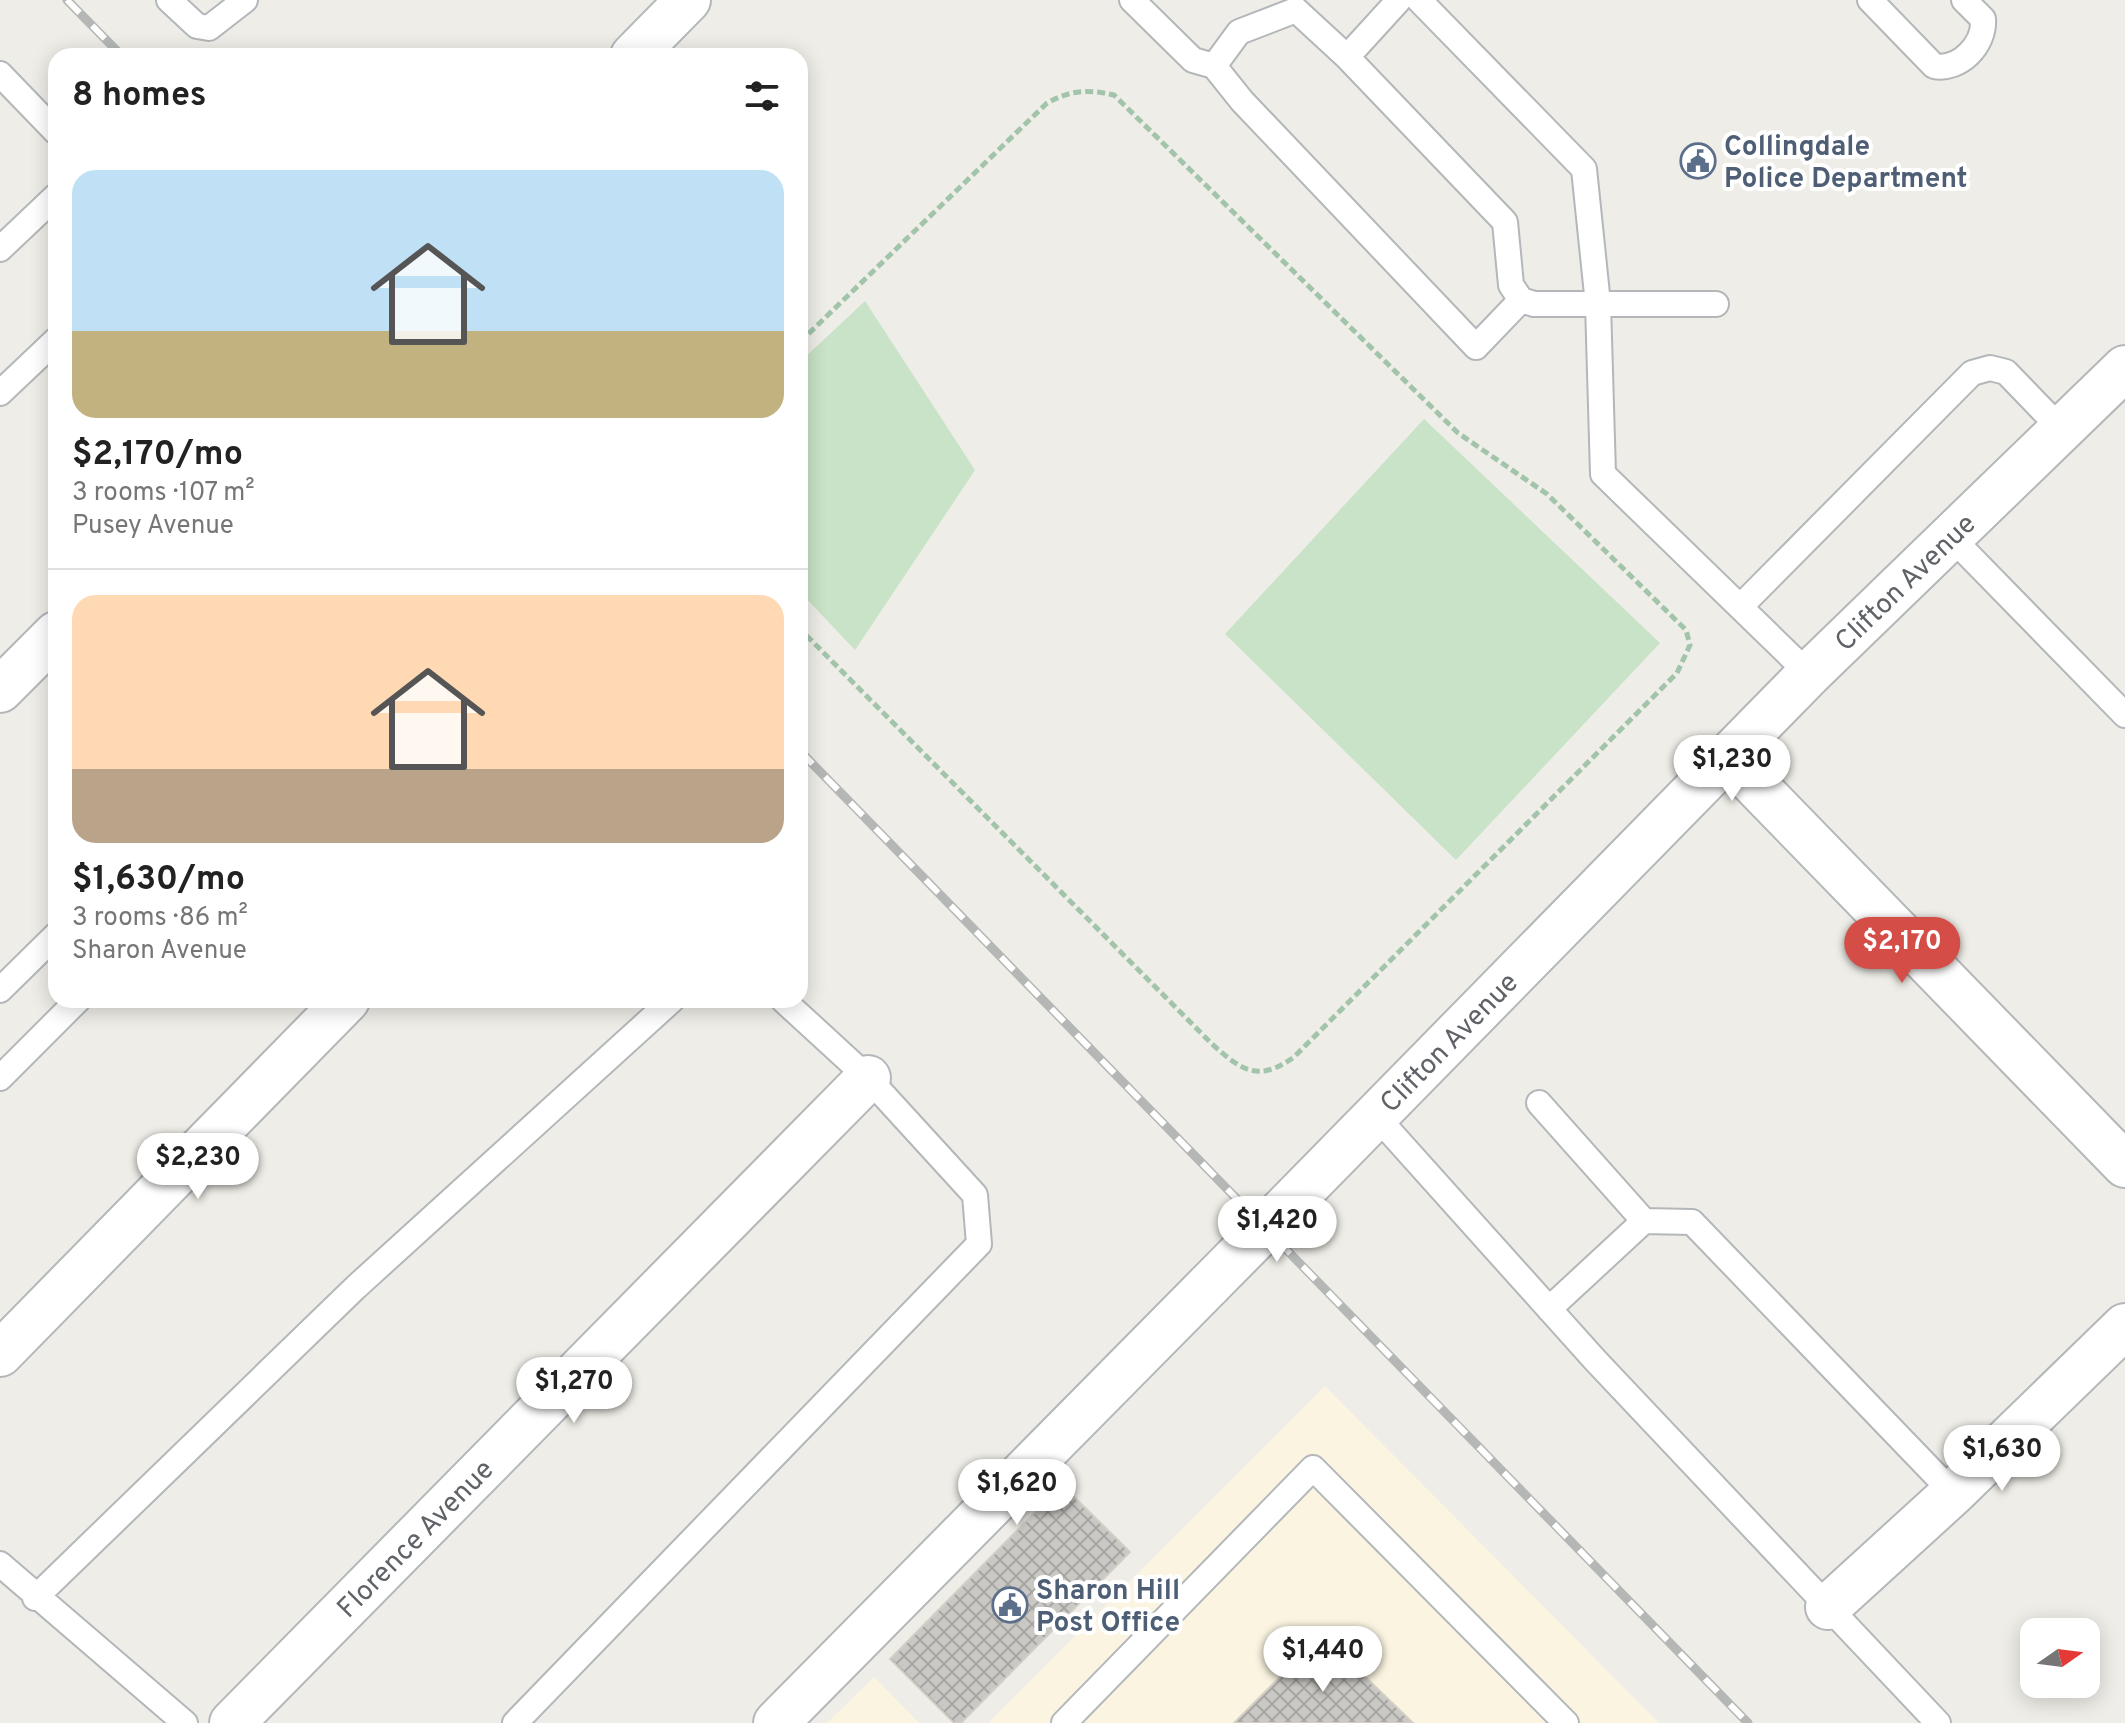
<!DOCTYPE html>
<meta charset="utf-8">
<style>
:root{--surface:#fff;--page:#f2f2f2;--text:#222;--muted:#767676;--line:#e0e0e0;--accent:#d54d47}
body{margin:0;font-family:Overpass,sans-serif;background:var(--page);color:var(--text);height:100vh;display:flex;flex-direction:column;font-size:30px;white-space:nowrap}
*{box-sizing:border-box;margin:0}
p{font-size:26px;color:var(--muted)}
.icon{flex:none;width:44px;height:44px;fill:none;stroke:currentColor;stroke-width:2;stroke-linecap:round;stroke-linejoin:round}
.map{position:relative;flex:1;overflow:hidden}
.side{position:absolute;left:48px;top:48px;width:760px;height:960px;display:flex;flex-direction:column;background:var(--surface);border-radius:24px;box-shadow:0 4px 20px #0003}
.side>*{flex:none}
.needle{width:52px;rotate:76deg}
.tools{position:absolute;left:2020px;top:1618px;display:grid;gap:16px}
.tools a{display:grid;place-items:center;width:80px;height:80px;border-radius:16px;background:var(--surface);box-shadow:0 4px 20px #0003;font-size:40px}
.price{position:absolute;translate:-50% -68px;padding:0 18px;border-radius:28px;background:#fff;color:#222;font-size:26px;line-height:52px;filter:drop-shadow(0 2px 4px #0008)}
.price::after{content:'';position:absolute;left:50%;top:48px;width:24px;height:18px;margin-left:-12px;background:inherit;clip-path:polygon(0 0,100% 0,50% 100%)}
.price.on{background:var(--accent);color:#fff}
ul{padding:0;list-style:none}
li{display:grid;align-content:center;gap:16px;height:424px;padding:0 24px}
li+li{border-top:2px solid var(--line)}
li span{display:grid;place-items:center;height:248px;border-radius:24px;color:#555}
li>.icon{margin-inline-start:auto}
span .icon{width:144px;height:144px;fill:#fffc;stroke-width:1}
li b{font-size:34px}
h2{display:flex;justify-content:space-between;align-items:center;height:96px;padding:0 24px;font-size:34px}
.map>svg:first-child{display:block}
</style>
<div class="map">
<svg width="2125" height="1723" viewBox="0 0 2125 1723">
<defs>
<pattern id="building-cross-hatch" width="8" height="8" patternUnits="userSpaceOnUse" patternTransform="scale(2)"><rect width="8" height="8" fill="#cac8c4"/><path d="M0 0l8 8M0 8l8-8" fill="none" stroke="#a7a6a3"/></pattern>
</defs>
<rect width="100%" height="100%" fill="#efede7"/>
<path fill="#faf4e1" d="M1325 1386 1659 1723H988Z
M874 1677 919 1723H827Z"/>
<path fill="#c8e3c7" d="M865 301 975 470 855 650 800 592V362Z
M1424 419 1660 643 1456 860 1225 634Z"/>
<path fill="url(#building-cross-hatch)" stroke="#d3cfc6" stroke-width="2" d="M1062 1485 1130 1552 961 1723H954L890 1659Z
M1322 1635 1413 1723H1234Z"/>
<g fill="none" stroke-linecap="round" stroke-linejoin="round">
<defs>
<path id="service" d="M169 0 197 26 209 28 245 0
M1132 0 1193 60 1214 66
M1399 0 1347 57 1505 222 1511 285 1521 300 1534 304H1598L1603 474 1809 674
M1419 0 1584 169 1598 304H1716
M1870 0 1934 66C1959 71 1985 45 1983 19L1964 0
M1347 57 1296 10 1239 32 1214 66 1242 101 1476 347 1521 300
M0 74 56 132
M0 249 56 196
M0 393 56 340
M1952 538 2125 715
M1740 607 1972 373 1990 368 2006 372 2063 431
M0 990 56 935
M0 1078 78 1000
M1539 1103 1644 1221 1549 1309
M1376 1116 1595 1360 1938 1723
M1644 1221 1692 1222 1953 1493
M0 1564 185 1723
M35 1598 356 1287 672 1000
M515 1723 979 1244 975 1195 868 1078 783 1000
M1064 1723 1313 1468 1566 1723"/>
<g id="minor">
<path d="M633 56 688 0"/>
<path d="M0 690 56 634"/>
<path d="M1729 758 2125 1165"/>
<path d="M0 1354 347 1000"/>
<path d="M1828 1607 1953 1493 2125 1326"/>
<path id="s1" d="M232 1723 868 1078"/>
</g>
<g id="tertiary">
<path id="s2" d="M1297 1196 1809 674 2125 368"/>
<path d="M776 1723 1210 1284"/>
</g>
</defs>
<use href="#service" stroke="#b4b7ba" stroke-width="28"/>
<use href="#minor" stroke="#b4b7ba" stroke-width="48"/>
<use href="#tertiary" stroke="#b4b7ba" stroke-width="48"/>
<path stroke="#a1c4aa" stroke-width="5" stroke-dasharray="8 4" stroke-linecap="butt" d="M800 342 1047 103C1071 90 1087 89 1114 95L1458 433 1547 494 1686 630 1690 645 1677 673 1294 1057C1258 1083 1241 1070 1212 1044L800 629"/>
<use href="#service" stroke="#fff" stroke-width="24"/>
<use href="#minor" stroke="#fff" stroke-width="44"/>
<use href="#tertiary" stroke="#fff" stroke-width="44"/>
<defs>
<path id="rail" d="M67 0 122 56
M800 751 1748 1723"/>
</defs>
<use href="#rail" stroke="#b5b6b6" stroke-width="9"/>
<use href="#rail" stroke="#fff" stroke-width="6" stroke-dasharray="18" stroke-linecap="butt"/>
<defs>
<path id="tertiary-bridge" d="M1210 1284 1297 1196"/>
</defs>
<use href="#tertiary-bridge" stroke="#b4b7ba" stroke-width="48" stroke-linecap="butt"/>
<use href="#tertiary-bridge" stroke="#fff" stroke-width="44"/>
</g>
<defs>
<symbol id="civic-ring" viewBox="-11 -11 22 22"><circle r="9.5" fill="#fff" stroke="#5c6f8a" stroke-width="1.5"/><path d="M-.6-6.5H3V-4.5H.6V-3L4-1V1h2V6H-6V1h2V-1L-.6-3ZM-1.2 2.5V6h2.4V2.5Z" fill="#5c6f8a"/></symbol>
</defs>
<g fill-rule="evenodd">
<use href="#civic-ring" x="1678" y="141" width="40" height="40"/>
<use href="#civic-ring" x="990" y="1585" width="40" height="40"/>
</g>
<g text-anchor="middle" stroke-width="8" stroke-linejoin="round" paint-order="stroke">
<g font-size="28" font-weight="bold" fill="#4e5e75" stroke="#fff" text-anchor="start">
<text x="1724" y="155">Collingdale<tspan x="1724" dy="32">Police Department</tspan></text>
<text x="1036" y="1599">Sharon Hill<tspan x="1036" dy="32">Post Office</tspan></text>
</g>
<g font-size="28" fill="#5f6266" stroke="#fff">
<text dy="10" stroke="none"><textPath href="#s2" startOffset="864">Clifton Avenue</textPath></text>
<text dy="10" stroke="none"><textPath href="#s2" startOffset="216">Clifton Avenue</textPath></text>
<text dy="10" stroke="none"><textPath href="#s1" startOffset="260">Florence Avenue</textPath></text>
</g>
</g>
</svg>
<div class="tools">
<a><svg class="needle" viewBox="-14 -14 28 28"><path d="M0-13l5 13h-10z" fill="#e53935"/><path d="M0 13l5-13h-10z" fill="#767676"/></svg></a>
</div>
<b class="price" style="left:1732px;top:803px">$1,230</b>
<b class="price on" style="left:1902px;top:985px">$2,170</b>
<b class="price" style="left:198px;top:1201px">$2,230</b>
<b class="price" style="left:1277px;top:1264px">$1,420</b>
<b class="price" style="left:574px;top:1425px">$1,270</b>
<b class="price" style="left:2002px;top:1493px">$1,630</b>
<b class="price" style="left:1017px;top:1527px">$1,620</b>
<b class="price" style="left:1323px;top:1694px">$1,440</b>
<section class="side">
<h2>8 homes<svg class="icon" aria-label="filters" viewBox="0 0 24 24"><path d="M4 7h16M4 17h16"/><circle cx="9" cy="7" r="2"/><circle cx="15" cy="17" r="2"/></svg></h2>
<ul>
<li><span style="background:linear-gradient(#bfe0f5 65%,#c2b280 0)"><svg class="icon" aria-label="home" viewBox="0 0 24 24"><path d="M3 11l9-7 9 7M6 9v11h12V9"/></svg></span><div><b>$2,170/mo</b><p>3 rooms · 107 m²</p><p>Pusey Avenue</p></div></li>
<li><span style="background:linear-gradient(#ffd9b3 70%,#b9a48a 0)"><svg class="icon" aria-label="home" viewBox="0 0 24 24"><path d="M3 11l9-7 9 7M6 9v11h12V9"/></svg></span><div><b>$1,630/mo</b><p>3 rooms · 86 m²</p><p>Sharon Avenue</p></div></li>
</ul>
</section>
</div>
